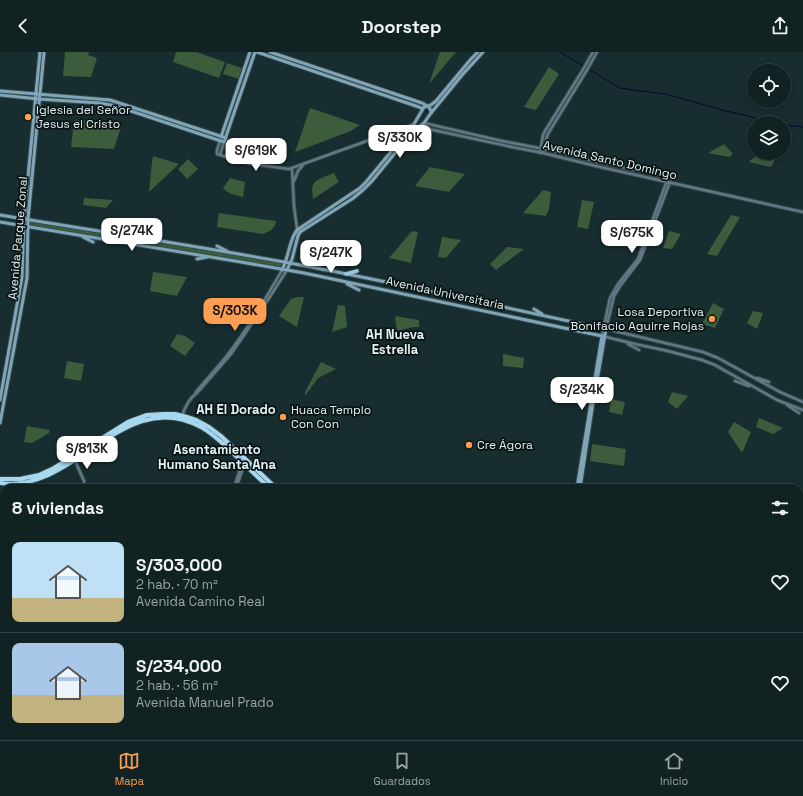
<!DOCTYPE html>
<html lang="es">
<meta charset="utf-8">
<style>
:root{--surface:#112223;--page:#1a2a2b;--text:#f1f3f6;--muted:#9ca4a6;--line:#303f41;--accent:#fc9d52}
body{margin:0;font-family:"Space Grotesk",sans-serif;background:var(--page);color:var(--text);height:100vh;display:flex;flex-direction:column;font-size:15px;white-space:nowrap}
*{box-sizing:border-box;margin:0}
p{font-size:13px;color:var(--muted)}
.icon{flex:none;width:22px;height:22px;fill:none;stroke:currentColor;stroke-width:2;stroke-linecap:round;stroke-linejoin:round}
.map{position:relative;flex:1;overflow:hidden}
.sheet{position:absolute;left:0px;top:432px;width:803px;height:256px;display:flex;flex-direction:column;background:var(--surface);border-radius:12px 12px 0 0;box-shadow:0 2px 6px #0003,0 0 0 1px var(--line)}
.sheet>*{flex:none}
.buttons{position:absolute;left:747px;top:12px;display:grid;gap:8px}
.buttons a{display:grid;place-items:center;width:44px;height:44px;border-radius:50%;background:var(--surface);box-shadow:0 2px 6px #0003,0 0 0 1px var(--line);font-size:20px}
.price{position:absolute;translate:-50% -34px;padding:0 9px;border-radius:8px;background:#fff;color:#222;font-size:13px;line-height:26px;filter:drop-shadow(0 1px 2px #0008)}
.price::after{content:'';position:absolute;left:50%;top:24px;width:12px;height:9px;margin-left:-6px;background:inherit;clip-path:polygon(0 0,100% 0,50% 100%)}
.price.on{background:var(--accent);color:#111}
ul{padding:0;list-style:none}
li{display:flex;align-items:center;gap:12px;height:100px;padding:0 12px}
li+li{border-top:1px solid var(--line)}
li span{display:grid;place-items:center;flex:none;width:112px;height:80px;border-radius:8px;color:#555}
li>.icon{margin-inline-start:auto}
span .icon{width:48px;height:48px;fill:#fffc;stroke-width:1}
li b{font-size:17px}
h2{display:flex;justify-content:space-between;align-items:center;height:48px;padding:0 12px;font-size:17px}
header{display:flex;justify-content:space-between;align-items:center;height:52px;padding:0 12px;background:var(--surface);font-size:18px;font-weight:800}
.dock{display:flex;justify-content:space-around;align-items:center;height:56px;border-top:1px solid var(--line);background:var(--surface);font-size:11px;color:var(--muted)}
.dock a{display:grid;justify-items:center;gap:2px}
.dock .on{color:var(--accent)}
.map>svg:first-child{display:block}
</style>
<header><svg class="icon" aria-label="back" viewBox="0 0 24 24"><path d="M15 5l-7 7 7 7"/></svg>Doorstep<svg class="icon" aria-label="share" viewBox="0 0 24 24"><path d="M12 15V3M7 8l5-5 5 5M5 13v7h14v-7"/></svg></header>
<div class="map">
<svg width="803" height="688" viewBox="0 0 803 688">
<rect width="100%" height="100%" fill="#172d2f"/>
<path fill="#3d5c3c" d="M65 0H89L88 3 97 6 91 25 63 24Z
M176 0H196L225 10 219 26 173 10Z
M440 0H456L429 32Z
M227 11 242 16 239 27 223 22Z
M549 15 559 22 536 58 524 55Z
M310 56 360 73 351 79 295 100Z
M74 68 104 69 121 75 114 97 71 95Z
M724 92 733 102 729 105 708 101Z
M759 101H767L778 103 771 115 749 110Z
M153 104 179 112 149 140 152 110Z
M188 107 198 117 187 127 178 117Z
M430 115 465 122 449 140 415 134 417 131Z
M334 121 339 130 313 147C313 143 311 137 313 133 316 126 328 124 334 121Z
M230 126 245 130 243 145C235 143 228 142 223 136Z
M543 138 551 140 549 157 546 164 523 161Z
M84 146 113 148 106 156 83 153Z
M582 148 594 150 588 177 577 175Z
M219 161 276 169 275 174 270 179 263 182 217 175Z
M731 163 740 165 717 204 707 202Z
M30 169 241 203 284 212 281 217 29 174Z
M626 169 641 171 635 188 623 185Z
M412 179 418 180 411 211 389 206Z
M669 179 681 182 672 197 663 196Z
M442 185 461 188 446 206 438 205Z
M507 195 524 197 496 218 490 212Z
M153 220 187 225 177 244 150 239Z
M297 245H304L297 275 279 264 291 247Z
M713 251 724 257 715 276 702 272Z
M338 253 345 254 347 275 332 280Z
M753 259 763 261 757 277 747 271Z
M395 264 419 268V275H413L397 279Z
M177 282 185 284 195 291 185 304 170 294Z
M503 302 524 306 523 316 503 314Z
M67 309 84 312 81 329 64 326Z
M321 310 336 317 318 326 305 344V340Z
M672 340 688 344 677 357 668 350Z
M611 347 625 350 622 363 609 360Z
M759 366 783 376 773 382 756 375Z
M734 370 751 380 742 401 728 380Z
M27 374 50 378 49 381 32 391 24 390Z
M592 392 626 397 624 414 590 409Z"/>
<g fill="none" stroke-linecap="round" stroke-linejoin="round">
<path stroke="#000a2b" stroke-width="1" d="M262 0 268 2
M560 0 620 36 633 38 666 42 722 58 752 65 772 71
M467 16 478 3
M421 54 426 59 429 58
M784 73 803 75"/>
<defs>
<path id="tertiary" d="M424 71 502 89 544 97 577 105 671 126
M419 75 512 95 543 101 600 115 803 160
M220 89 217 98V102L220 103
M540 101 543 83 545 79 584 16 593 0
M543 101 547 84 549 80 587 18 597 0
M220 103 246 111 289 117 414 72
M220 103 224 90
M292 116 294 154 298 184
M668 126 638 207 618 232 610 246 602 284 635 292 668 299 702 308 715 313 777 348 803 358
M294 129 298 119 303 113
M670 130 640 208 620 234 614 244 606 277 703 300 718 306 780 340 803 350
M628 292 639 298
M757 326 769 330
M735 329 749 334
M195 342 196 340C206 328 216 317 226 305 247 278 265 248 282 218
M787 353 799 361
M182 364C185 355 189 346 197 341L231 302 264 254 287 218
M73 404 84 429V436
M234 436 240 418 245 413
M236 436 243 416
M542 688V684
M545 688V684"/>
<path id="secondary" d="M257 0 419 55 423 57
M270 0 422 51C427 54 431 55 431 61
M0 39 110 48 226 86
M0 43 39 47 100 51 116 54 224 90 255 0
M221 85 250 0
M0 163C102 180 204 195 306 214 406 233 506 256 606 277L592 357 580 436
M0 170 241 210 304 221 602 284 577 436
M83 185 93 190
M217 194 227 199
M197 207 207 205
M282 218C289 205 289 188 297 178L360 136 366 130 414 72 424 55 431 53 436 49 471 7 478 0
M287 218 292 207 298 184 300 180 352 147 363 138 372 129 414 78 424 71 431 61 463 22 483 0
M347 232 359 238
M534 257 542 262
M0 348 22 225 24 167 40 0
M0 371 27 226 28 167 44 0"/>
<path id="primary" d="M346 222 357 219"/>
<path id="trunk" d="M0 427H20L39 423 54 416 128 370 147 363 164 362H175L187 365 196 368 209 375 221 384 276 436
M0 431C76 442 123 333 201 375 212 381 221 390 230 398 243 411 256 424 270 436
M799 543 803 544
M799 548 803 549"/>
</defs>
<use href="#tertiary" stroke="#34494a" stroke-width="4.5"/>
<use href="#secondary" stroke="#34494a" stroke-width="5"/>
<use href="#primary" stroke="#34494a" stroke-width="5.5"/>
<use href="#trunk" stroke="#34494a" stroke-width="6"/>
<use href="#tertiary" stroke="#617884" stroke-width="2.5"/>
<use href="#secondary" stroke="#80a5b9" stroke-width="3"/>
<use href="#primary" stroke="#98c8e1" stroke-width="3.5"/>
<use href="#trunk" stroke="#a8d7f0" stroke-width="4"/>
</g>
<g fill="#fc9d52" stroke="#0a1314" stroke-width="1.5">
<circle cx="28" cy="65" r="4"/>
<circle cx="712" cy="267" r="4"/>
<circle cx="283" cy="365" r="4"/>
<circle cx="469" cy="393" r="4"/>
</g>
<g text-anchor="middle" stroke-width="3.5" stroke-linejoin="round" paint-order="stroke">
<g font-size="12" fill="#e4f2f3" stroke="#0a1314" text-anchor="start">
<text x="36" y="62">Iglesia del Señor<tspan x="36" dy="14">Jesus el Cristo</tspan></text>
<text x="704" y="264" text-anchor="end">Losa Deportiva<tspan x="704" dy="14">Bonifacio Aguirre Rojas</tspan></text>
<text x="291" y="362">Huaca Templo<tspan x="291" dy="14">Con Con</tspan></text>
<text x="477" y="397">Cre Ágora</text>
</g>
<g font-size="12" fill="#e4f2f3" stroke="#0a1314">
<text transform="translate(610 108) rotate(13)" y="4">Avenida Santo Domingo</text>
<text transform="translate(18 186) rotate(-85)" y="4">Avenida Parque Zonal</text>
<text transform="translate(445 241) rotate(12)" y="4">Avenida Universitaria</text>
</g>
<g font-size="13" font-weight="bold" fill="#e4f2f3" stroke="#0a1314">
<text x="395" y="287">AH Nueva<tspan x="395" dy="15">Estrella</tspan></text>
<text x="236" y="362">AH El Dorado</text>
<text x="217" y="402">Asentamiento<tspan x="217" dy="15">Humano Santa Ana</tspan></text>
</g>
</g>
</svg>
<div class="buttons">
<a><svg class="icon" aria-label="locate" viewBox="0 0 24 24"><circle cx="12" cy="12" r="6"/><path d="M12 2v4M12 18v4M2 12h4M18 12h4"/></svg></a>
<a><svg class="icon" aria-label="layers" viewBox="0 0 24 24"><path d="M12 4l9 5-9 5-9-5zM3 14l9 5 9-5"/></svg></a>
</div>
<b class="price" style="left:400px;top:107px">S/330K</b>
<b class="price" style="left:256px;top:120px">S/619K</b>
<b class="price" style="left:132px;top:200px">S/274K</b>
<b class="price" style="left:632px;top:202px">S/675K</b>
<b class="price" style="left:331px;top:222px">S/247K</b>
<b class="price on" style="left:235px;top:280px">S/303K</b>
<b class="price" style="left:582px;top:359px">S/234K</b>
<b class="price" style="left:87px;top:418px">S/813K</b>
<section class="sheet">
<h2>8 viviendas<svg class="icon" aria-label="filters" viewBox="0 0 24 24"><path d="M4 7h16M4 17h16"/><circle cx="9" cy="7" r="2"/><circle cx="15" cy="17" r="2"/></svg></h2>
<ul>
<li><span style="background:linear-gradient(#bfe0f5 70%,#c2b280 0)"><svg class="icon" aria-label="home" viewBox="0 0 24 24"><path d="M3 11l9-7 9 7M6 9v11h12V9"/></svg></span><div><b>S/303,000</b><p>2 hab. · 70 m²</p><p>Avenida Camino Real</p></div><svg class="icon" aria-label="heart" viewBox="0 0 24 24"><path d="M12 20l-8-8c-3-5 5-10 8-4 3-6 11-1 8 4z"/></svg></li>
<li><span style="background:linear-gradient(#a9c7e8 65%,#c2b280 0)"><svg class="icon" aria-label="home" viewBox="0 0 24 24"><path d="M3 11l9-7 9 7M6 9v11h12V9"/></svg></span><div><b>S/234,000</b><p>2 hab. · 56 m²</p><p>Avenida Manuel Prado</p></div><svg class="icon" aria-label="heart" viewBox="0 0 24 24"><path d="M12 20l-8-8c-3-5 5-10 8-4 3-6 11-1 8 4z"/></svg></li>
</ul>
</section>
</div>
<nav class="dock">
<a class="on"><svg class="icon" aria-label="map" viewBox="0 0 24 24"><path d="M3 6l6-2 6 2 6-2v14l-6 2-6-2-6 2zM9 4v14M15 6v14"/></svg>Mapa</a>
<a><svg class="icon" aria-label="saved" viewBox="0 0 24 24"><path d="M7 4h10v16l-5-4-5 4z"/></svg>Guardados</a>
<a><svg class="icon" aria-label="home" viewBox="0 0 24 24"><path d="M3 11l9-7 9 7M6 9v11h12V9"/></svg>Inicio</a>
</nav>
